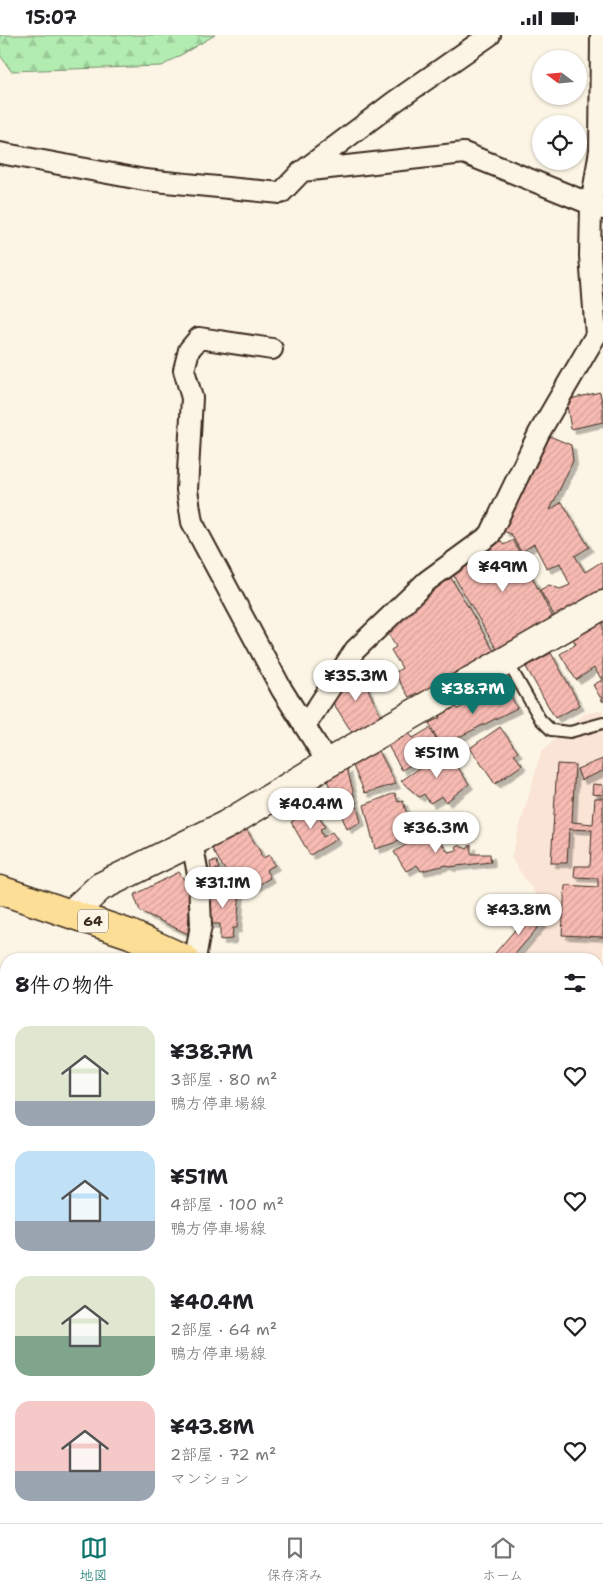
<!DOCTYPE html>
<html lang="ja">
<meta charset="utf-8">
<style>
:root{--surface:#fff;--page:#f2f2f2;--text:#202124;--muted:#757577;--line:#e0e0e0;--accent:#0f766e}
body{margin:0;font-family:"Shantell Sans","Klee One",sans-serif;background:var(--page);color:var(--text);height:100vh;display:flex;flex-direction:column;font-size:19px;white-space:nowrap}
*{box-sizing:border-box;margin:0}
p{font-size:16px;color:var(--muted)}
.icon{flex:none;width:28px;height:28px;fill:none;stroke:currentColor;stroke-width:2;stroke-linecap:round;stroke-linejoin:round}
.map{position:relative;flex:1;overflow:hidden}
.side{position:absolute;left:0px;top:918px;width:604px;height:571px;display:flex;flex-direction:column;background:var(--surface);border-radius:20px 20px 0 0;box-shadow:0 1px 4px #0004}
.side>*{flex:none}
.needle{width:32px;rotate:286deg}
.fabs{position:absolute;left:532px;top:15px;display:grid;gap:10px}
.fabs a{display:grid;place-items:center;width:55px;height:55px;border-radius:50%;background:var(--surface);box-shadow:0 1px 4px #0004;font-size:25px}
.price{position:absolute;translate:-50% -42px;padding:0 11px;border-radius:18px;background:#fff;color:#222;font-size:16px;line-height:32px;filter:drop-shadow(0 1px 2px #0008)}
.price::after{content:'';position:absolute;left:50%;top:30px;width:15px;height:11px;margin-left:-8px;background:inherit;clip-path:polygon(0 0,100% 0,50% 100%)}
.price.current{background:var(--accent);color:#fff}
ul{padding:0;list-style:none}
li{display:flex;align-items:center;gap:15px;height:125px;padding:0 15px}
li span{display:grid;place-items:center;flex:none;width:140px;height:100px;border-radius:15px;color:#555}
li>.icon{margin-inline-start:auto}
span .icon{width:60px;height:60px;fill:#fffc;stroke-width:1}
li b{font-size:21px}
h2{display:flex;justify-content:space-between;align-items:center;height:60px;padding:0 15px;font-size:21px}
.status{display:flex;justify-content:space-between;align-items:center;height:35px;padding:0 25px;background:var(--surface);direction:ltr}
.status svg{height:14px;fill:currentColor}
.tab-bar{display:flex;justify-content:space-around;align-items:center;height:70px;border-top:1px solid var(--line);background:var(--surface);font-size:14px;color:var(--muted)}
.tab-bar a{display:grid;justify-items:center;gap:2px}
.tab-bar .current{color:var(--accent)}
.map>svg:first-child{display:block}
</style>
<div class="status"><b>15:07</b><svg viewBox="0 0 49 12"><path d="M0 12V9h3v3zM5 12V6h3v6zM10 12V3h3v9zM15 12V0h3v12zM26 1h20v11H26zM47 4h2v5h-2z"/></svg></div>
<div class="map">
<svg width="603" height="1488" viewBox="0 0 603 1488">
<defs>
<pattern id="forest-firs" width="22" height="20" patternUnits="userSpaceOnUse" patternTransform="scale(1.25)"><rect width="22" height="20" fill="#b2ecb1"/><path d="M5 1l3.5 6h-7zM16 11l3.5 6h-7z" fill="#9acb98"/></pattern>
<pattern id="building-hatch" width="6" height="6" patternUnits="userSpaceOnUse" patternTransform="scale(1.25)"><rect width="6" height="6" fill="#f7bbb3"/><path d="M-1 1l2-2M0 6l6-6M5 7l2-2" fill="none" stroke="#d5a19a"/></pattern>
<filter id="shadow"><feDropShadow dx="4.5" dy="4.5" stdDeviation="0" flood-color="#0004"/></filter>
</defs>
<rect width="100%" height="100%" fill="#fcf5e5"/>
<filter id="ink" filterUnits="userSpaceOnUse"><feTurbulence type="fractalNoise" baseFrequency=".02" numOctaves="2"/><feDisplacementMap in="SourceGraphic" scale="10" xChannelSelector="R" yChannelSelector="G"/><feConvolveMatrix kernelMatrix="1 2 1 2 8 2 1 2 1" color-interpolation-filters="sRGB"/></filter>
<g filter="url(#ink)">
<path fill="#fae4d6" d="M603 675V1226H598V924H518L551 882 511 823 541 717 584 679Z"/>
<path fill="url(#forest-firs)" stroke="#768b68" d="M0 0H215L162 31 11 36 0 20Z
M598 1439 603 1441V1488H396L399 1482H598Z"/>
<path fill="#b2ecb1" stroke="#768b68" d="M0 1451 6 1456V1482L15 1483 17 1488H0Z"/>
<path fill="url(#building-hatch)" stroke="#3b2a1e" filter="url(#shadow)" d="M600 357 603 372V387L571 394 566 365Z
M547 400 571 410 573 426 550 475 562 467 589 512 575 521 585 537 601 527 603 531V555L555 582 540 555 549 550 560 554 570 550 560 528 547 534 534 509 521 517 511 499 503 496Z
M498 502 504 510 513 505 553 583 497 615 452 538 473 527 471 524Z
M450 541 495 618 419 663 417 658 409 662 394 638 402 633 391 615 396 612 386 595Z
M603 585V667L593 650 602 645 594 633 576 645 560 619 576 609 572 603Z
M551 618 580 670 555 683 526 632Z
M356 628 381 682 353 699 332 666Z
M504 648 517 673 441 711 429 688 440 683 439 681 455 671 458 674Z
M500 692 518 717 514 719 522 730 495 749 470 713Z
M430 693 440 712 402 735 387 709 408 697 413 703Z
M378 714 396 749 365 758 352 729Z
M446 715 469 749 446 767 442 761 430 768 424 759 419 762 401 746Z
M603 724V736L581 745 577 734Z
M557 729 575 730 572 787 593 789 595 763H603V902L562 900 565 850 598 852V843L574 842 575 831H590L592 795 569 794 567 828H551Z
M347 733 361 787 347 794 326 743Z
M593 749 603 750V760L592 759Z
M395 758 398 767 403 766 408 783 405 784 408 798 394 808 375 814 364 770Z
M312 769 325 792 320 794 323 802 332 797 337 804 310 820 291 787 294 785 292 780Z
M245 792 261 818 260 819 263 823 269 820 275 830 266 835 270 843 251 854 240 835 229 842 211 812Z
M431 794 448 817 458 815 456 812 458 810 467 814 471 809V819H490L491 827 449 832 447 830 421 836 417 830 406 836 394 817Z
M217 826 219 834 211 835 210 827Z
M179 837 190 854 188 899 140 876 134 860Z
M209 843 217 844 216 849 225 850 224 855H240L237 893H233L232 904 220 905V889H208Z
M533 874 545 884 511 924H490Z"/>
<g fill="none" stroke-linecap="round" stroke-linejoin="round">
<defs>
<path id="service" d="M507 626 540 684 551 695 570 697 603 688"/>
<path id="minor" d="M0 118 145 145 281 158 302 136 464 118 603 174
M304 135 394 67 490 0
M272 314 199 303 189 315 184 335 192 363 187 455 192 487 282 655 328 728
M305 691 355 615 427 546 490 500 539 398 596 300 590 221 591 171 600 115 601 0
M192 807 199 845 201 890 195 924"/>
<path id="secondary" d="M72 878 100 852 226 790 328 728 603 570
M37 1482 39 1488"/>
<path id="primary" d="M0 855 130 899 185 924
M598 1371 603 1377"/>
</defs>
<use href="#service" stroke="#3b2a1e" stroke-width="14"/>
<use href="#minor" stroke="#3b2a1e" stroke-width="24"/>
<use href="#secondary" stroke="#3b2a1e" stroke-width="31"/>
<use href="#primary" stroke="#3b2a1e" stroke-width="31"/>
<use href="#service" stroke="#fcf5e5" stroke-width="10"/>
<use href="#minor" stroke="#fcf5e5" stroke-width="20"/>
<use href="#secondary" stroke="#fcf5e5" stroke-width="28"/>
<use href="#primary" stroke="#fdde96" stroke-width="28"/>
</g>
</g>
<g text-anchor="middle" stroke-width="4.5" stroke-linejoin="round" paint-order="stroke">
<rect fill="#fcf5e5" stroke="#75675a" stroke-width="1" x="78" y="874.5" width="30" height="23" rx="4"/>
<g font-size="14" font-weight="bold" fill="#3b2a1e">
<text x="93" y="891">64</text>
</g>
</g>
</svg>
<div class="fabs">
<a><svg class="needle" viewBox="-14 -14 28 28"><path d="M0-13l5 13h-10z" fill="#e53935"/><path d="M0 13l5-13h-10z" fill="#757577"/></svg></a>
<a><svg class="icon" aria-label="locate" viewBox="0 0 24 24"><circle cx="12" cy="12" r="6"/><path d="M12 2v4M12 18v4M2 12h4M18 12h4"/></svg></a>
</div>
<b class="price" style="left:503px;top:558px">¥49M</b>
<b class="price" style="left:356px;top:667px">¥35.3M</b>
<b class="price current" style="left:473px;top:680px">¥38.7M</b>
<b class="price" style="left:437px;top:744px">¥51M</b>
<b class="price" style="left:311px;top:795px">¥40.4M</b>
<b class="price" style="left:436px;top:819px">¥36.3M</b>
<b class="price" style="left:223px;top:874px">¥31.1M</b>
<b class="price" style="left:519px;top:901px">¥43.8M</b>
<section class="side">
<h2>8件の物件<svg class="icon" aria-label="filters" viewBox="0 0 24 24"><path d="M4 7h16M4 17h16"/><circle cx="9" cy="7" r="2"/><circle cx="15" cy="17" r="2"/></svg></h2>
<ul>
<li><span style="background:linear-gradient(#dfe7d0 75%,#9aa5b1 0)"><svg class="icon" aria-label="home" viewBox="0 0 24 24"><path d="M3 11l9-7 9 7M6 9v11h12V9"/></svg></span><div><b>¥38.7M</b><p>3部屋 · 80 m²</p><p>鴨方停車場線</p></div><svg class="icon" aria-label="heart" viewBox="0 0 24 24"><path d="M12 20l-8-8c-3-5 5-10 8-4 3-6 11-1 8 4z"/></svg></li>
<li><span style="background:linear-gradient(#bfe0f5 70%,#9aa5b1 0)"><svg class="icon" aria-label="home" viewBox="0 0 24 24"><path d="M3 11l9-7 9 7M6 9v11h12V9"/></svg></span><div><b>¥51M</b><p>4部屋 · 100 m²</p><p>鴨方停車場線</p></div><svg class="icon" aria-label="heart" viewBox="0 0 24 24"><path d="M12 20l-8-8c-3-5 5-10 8-4 3-6 11-1 8 4z"/></svg></li>
<li><span style="background:linear-gradient(#dfe7d0 60%,#7fa58c 0)"><svg class="icon" aria-label="home" viewBox="0 0 24 24"><path d="M3 11l9-7 9 7M6 9v11h12V9"/></svg></span><div><b>¥40.4M</b><p>2部屋 · 64 m²</p><p>鴨方停車場線</p></div><svg class="icon" aria-label="heart" viewBox="0 0 24 24"><path d="M12 20l-8-8c-3-5 5-10 8-4 3-6 11-1 8 4z"/></svg></li>
<li><span style="background:linear-gradient(#f6c9c9 70%,#9aa5b1 0)"><svg class="icon" aria-label="home" viewBox="0 0 24 24"><path d="M3 11l9-7 9 7M6 9v11h12V9"/></svg></span><div><b>¥43.8M</b><p>2部屋 · 72 m²</p><p>マンション</p></div><svg class="icon" aria-label="heart" viewBox="0 0 24 24"><path d="M12 20l-8-8c-3-5 5-10 8-4 3-6 11-1 8 4z"/></svg></li>
</ul>
</section>
</div>
<nav class="tab-bar">
<a class="current"><svg class="icon" aria-label="map" viewBox="0 0 24 24"><path d="M3 6l6-2 6 2 6-2v14l-6 2-6-2-6 2zM9 4v14M15 6v14"/></svg>地図</a>
<a><svg class="icon" aria-label="saved" viewBox="0 0 24 24"><path d="M7 4h10v16l-5-4-5 4z"/></svg>保存済み</a>
<a><svg class="icon" aria-label="home" viewBox="0 0 24 24"><path d="M3 11l9-7 9 7M6 9v11h12V9"/></svg>ホーム</a>
</nav>
